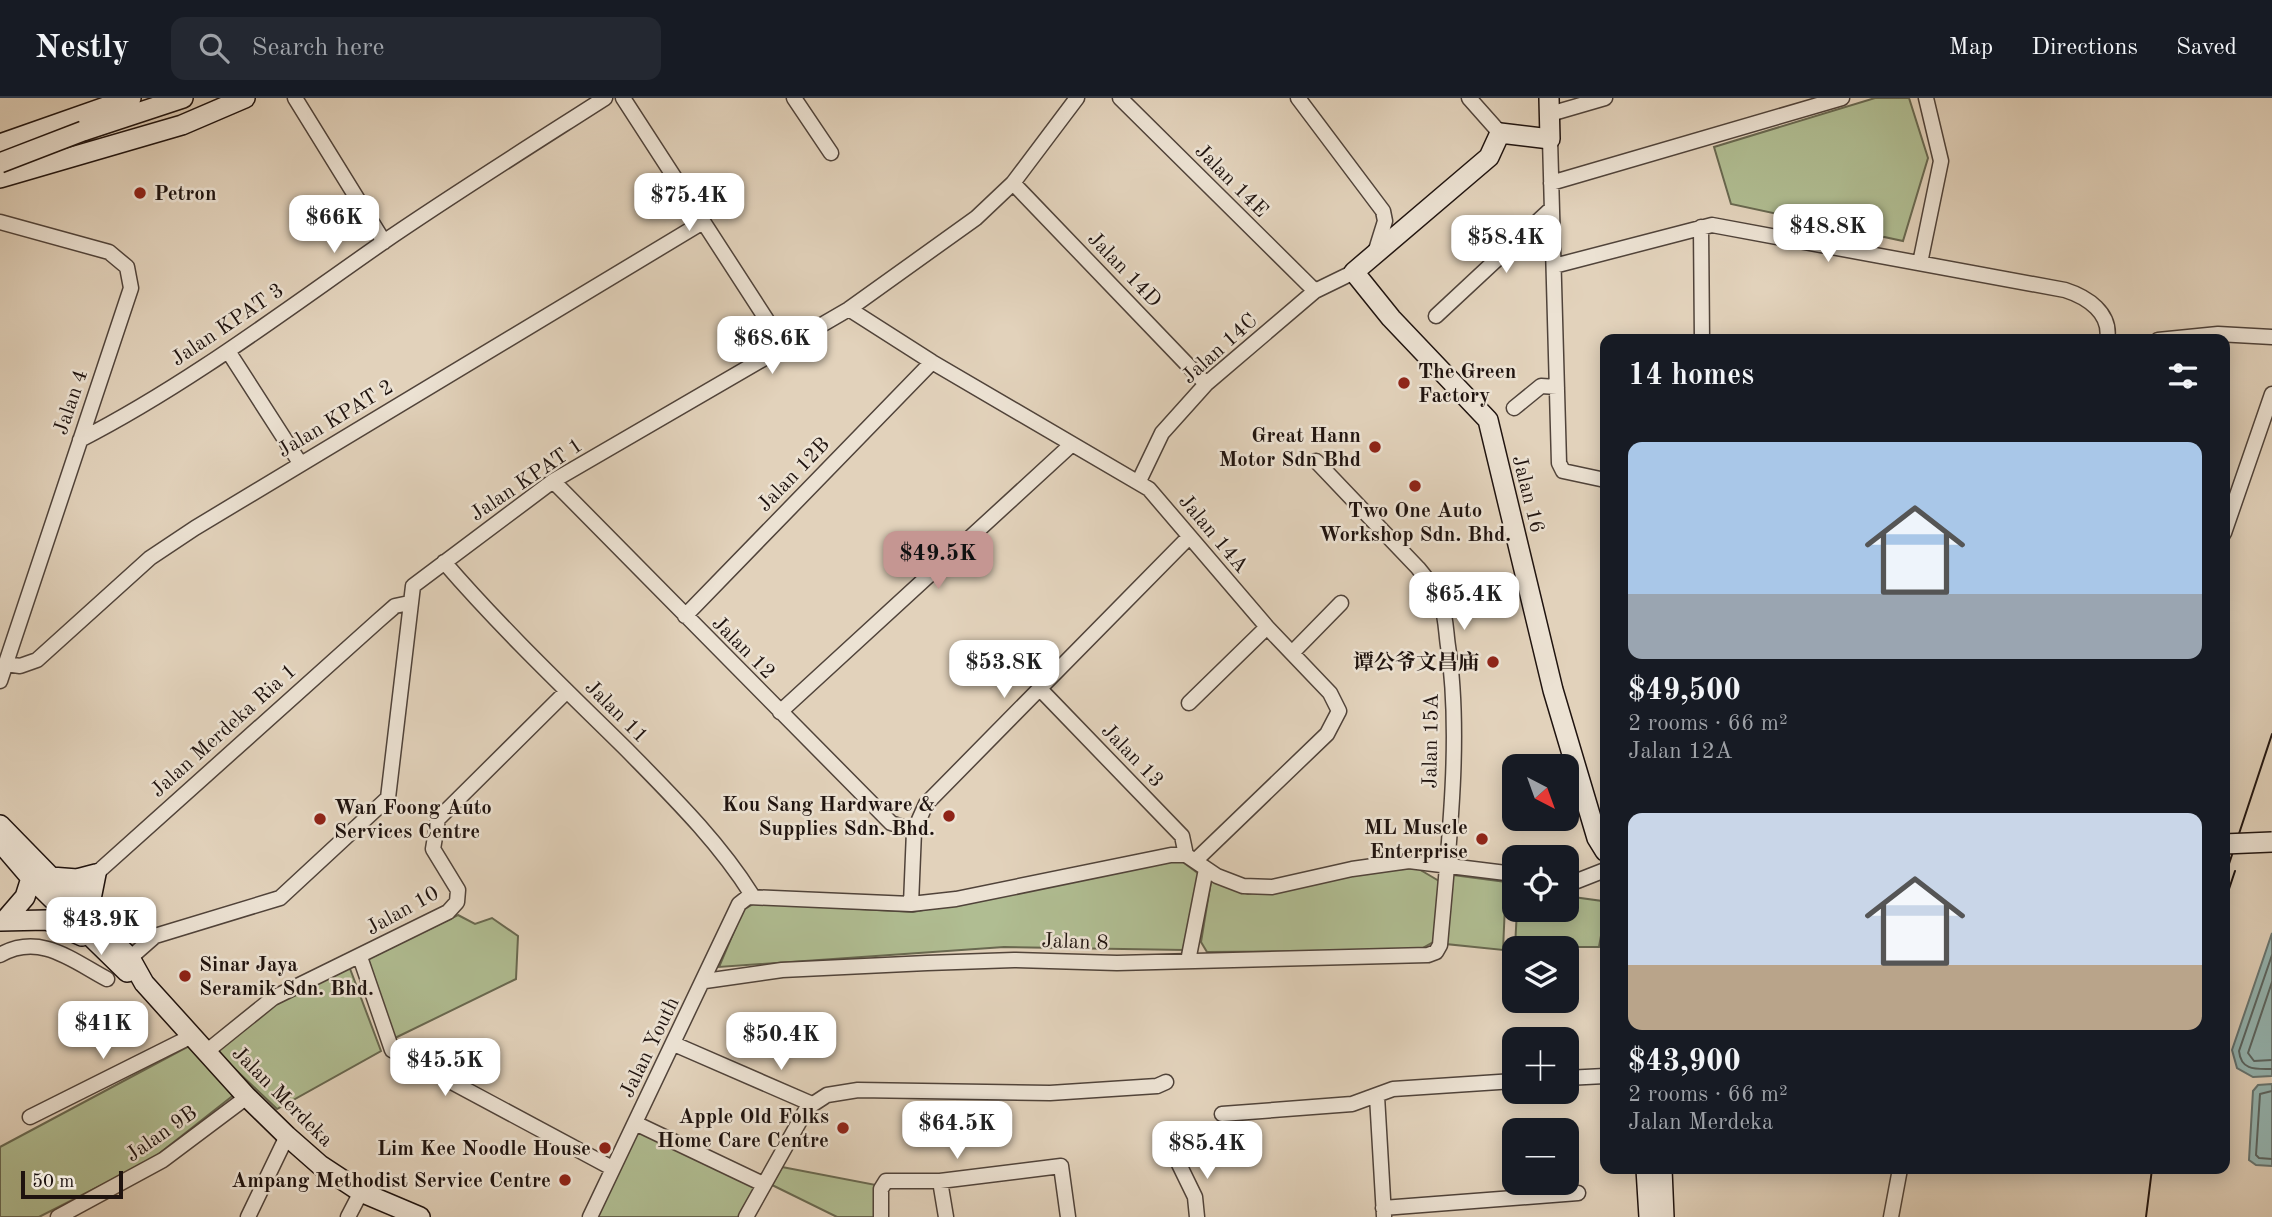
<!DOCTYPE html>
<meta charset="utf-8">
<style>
:root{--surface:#171b24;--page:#242831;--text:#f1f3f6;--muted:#9ea1a6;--line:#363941;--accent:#c59692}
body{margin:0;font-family:"Old Standard TT","Noto Serif SC",serif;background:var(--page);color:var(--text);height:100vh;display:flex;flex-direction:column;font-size:26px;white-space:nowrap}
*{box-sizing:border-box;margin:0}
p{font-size:23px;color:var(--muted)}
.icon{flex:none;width:38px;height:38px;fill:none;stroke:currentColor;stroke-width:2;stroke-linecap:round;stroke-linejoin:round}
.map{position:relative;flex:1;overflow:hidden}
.panel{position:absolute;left:1600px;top:236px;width:630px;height:840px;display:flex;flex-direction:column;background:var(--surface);border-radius:14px;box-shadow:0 4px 18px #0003}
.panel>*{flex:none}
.needle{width:46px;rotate:139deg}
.controls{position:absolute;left:1502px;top:656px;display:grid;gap:14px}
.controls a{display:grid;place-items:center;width:77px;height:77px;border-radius:14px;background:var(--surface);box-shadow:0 4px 18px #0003;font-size:35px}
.scale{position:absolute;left:21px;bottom:18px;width:102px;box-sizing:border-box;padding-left:7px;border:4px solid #1f130f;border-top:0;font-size:19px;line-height:24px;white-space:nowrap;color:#1f130f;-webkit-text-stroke:5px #ece2d3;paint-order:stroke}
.price{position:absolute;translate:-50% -60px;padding:0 16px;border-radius:14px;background:#fff;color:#222;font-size:23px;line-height:46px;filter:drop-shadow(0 2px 4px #0008)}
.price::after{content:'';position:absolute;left:50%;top:42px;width:21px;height:16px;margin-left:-10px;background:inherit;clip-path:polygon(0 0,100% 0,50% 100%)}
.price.selected{background:var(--accent);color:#111}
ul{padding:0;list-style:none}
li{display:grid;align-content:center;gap:14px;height:371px;padding:0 28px}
li span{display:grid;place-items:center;height:217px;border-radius:14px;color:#555}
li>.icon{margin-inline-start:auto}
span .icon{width:126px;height:126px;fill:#fffc;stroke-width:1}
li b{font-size:30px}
h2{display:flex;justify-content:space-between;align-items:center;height:84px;padding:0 28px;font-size:30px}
header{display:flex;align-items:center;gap:42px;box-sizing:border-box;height:98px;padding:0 35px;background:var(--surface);border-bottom:2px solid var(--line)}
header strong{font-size:33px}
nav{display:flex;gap:38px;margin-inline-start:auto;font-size:24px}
.search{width:490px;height:63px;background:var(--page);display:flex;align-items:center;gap:18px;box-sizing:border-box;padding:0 24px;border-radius:14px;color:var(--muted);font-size:26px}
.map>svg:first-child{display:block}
</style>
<header>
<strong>Nestly</strong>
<div class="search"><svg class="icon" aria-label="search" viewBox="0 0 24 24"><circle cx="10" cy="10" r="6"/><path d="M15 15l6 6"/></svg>Search here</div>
<nav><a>Map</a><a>Directions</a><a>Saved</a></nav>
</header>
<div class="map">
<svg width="2272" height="1119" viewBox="0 0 2272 1119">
<rect width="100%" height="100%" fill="#e2d2bb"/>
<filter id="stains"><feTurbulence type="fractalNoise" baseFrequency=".00286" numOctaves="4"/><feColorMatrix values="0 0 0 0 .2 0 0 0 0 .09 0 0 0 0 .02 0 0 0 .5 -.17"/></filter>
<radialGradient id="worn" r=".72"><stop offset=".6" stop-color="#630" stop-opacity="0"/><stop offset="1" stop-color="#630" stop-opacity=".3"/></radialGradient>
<path fill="#b0bd92" stroke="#686850" stroke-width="2" d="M1875 0H1909L1928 60 1903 143 1731 106 1714 49Z
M1180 762 1199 776 1184 852 1004 849 719 869 743 812 755 805 913 814Z
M1417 770 1439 783 1435 843 1419 852 1207 854 1201 844 1211 783 1248 796 1365 774Z
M1453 777 1506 784 1503 852 1446 846Z
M1566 798 1602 803 1605 815 1599 849H1515L1517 812H1566Z
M458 817 475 826 492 820 518 838 516 881 395 940 368 861Z
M349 868 381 953 277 1011 216 953 274 904Z
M189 948 235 996 151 1062 39 1119H0V1049Z
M636 1032 757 1089 740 1119H597Z
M782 1069 876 1087 878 1119H837L772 1087Z"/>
<path fill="#95b7b4" stroke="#667572" stroke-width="2" d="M2272 835V978L2253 979 2237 970 2232 952Z
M2272 986V1068L2256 1067 2249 1062 2253 993 2258 987Z"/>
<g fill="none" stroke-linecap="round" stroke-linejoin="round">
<path stroke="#5a6562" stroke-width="2" d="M2272 857 2239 953C2241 973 2256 971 2272 971
M2272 884 2248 955 2254 963 2272 962
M2272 993 2260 996 2256 1057 2259 1060 2272 1061"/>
<defs>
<path id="street" d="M295 0 384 144
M623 0 785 250
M794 0 831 55
M1120 0 1315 193
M1298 0 1383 113 1385 123 1375 155
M1469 0 1500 35
M1550 16 1605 0
M1550 41 1559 365 1563 373 1605 382
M1013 85 1206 286
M1551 85 1842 0
M0 124 109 154 127 169 131 190 0 583
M1701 129 1702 242
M1920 165 1941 63 1926 0
M1554 168 1712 127 2065 192C2087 199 2112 215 2107 242
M849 211 932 264 1149 391 1267 529 1330 595 1339 613 1327 636 1196 762
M1436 218 1552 110
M2158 242 2218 236 2272 239
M228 253 300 365
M1514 310 1541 288 1557 289
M80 342C187 287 283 214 382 145 455 95 530 48 605 0
M553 383 891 725 914 733
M1139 383 1162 335 1206 286 1315 193 1354 174
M2224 435 2272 296
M444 464C501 530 565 591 627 652 672 698 718 743 752 797
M685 518 932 264
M1292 555 1341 505
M6 566 20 568 37 562 150 460 195 430 703 124
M1040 591 1182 738 1186 757
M1189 605 1267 529
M780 614 1071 347
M1566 782 1577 783 1605 772
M70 799 379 522 395 508 409 505
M911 806 914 733 926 706 1188 440
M0 857C40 834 73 863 107 881
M360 859 392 952 612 1070
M130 860 155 838 280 800 388 700 413 488 553 383 849 211 976 120 1013 85 1077 0
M1188 863 1206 771
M705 883 782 872 927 865 1014 862 1117 865 1428 857 1436 854 1440 847C1448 754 1462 639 1448 548 1446 535 1446 518 1441 506 1436 492 1427 481 1418 470L1316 363
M674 946 812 1006
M206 954 273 900 448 814 457 804 458 792 433 751 438 721 567 593
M1566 980 1605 978
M1377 998 1384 1118
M1222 1016 1352 1006 1393 991 1514 983
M30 1019 192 938
M635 1025 763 1086
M1176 1060 1195 1099 1197 1119
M940 1083 946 1119
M1383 1110 1578 1095
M58 1119 163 1062 247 999
M248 1119 287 1038
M348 1119 361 1094
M590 1119 739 806 748 799 911 806 956 801 1171 757H1186L1217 778 1243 788 1272 789 1352 771 1409 763 1514 776
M746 1119 807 1010 827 997 858 992 1050 995 1157 988 1166 984
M881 1119V1091L886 1083H940L1061 1068 1068 1119
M1891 1119 1900 1071"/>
<path id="secondary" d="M1549 0 1550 41 1500 35 1489 59 1354 174 1391 220 1488 322 1553 592 1597 740 1605 753
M83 33 183 0
M0 46 131 0
M0 80 182 27 245 0
M0 727 130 860 144 885 247 999 287 1038 320 1067 361 1094 420 1119
M0 744 31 780 127 874
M51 779 77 781 96 776
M6 821 25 799 31 780
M93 822 91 801 96 776
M0 823 47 822 82 838
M1646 1071 1649 1119
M1662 1071 1664 1119"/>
</defs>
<use href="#street" stroke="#50433a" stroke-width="17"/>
<use href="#secondary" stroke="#1f130f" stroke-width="22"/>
<use href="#street" stroke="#ece2d3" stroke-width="14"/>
<use href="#secondary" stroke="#ece2d3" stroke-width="19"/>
<path stroke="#1f130f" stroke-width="2" d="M2224 781 2272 636
M2224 806 2235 773
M2146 1119 2152 1071"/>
<defs>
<path id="secondary-bridge" d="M0 65 83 33
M2224 746 2272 744"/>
</defs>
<use href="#secondary-bridge" stroke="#1f130f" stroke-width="22" stroke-linecap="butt"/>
<use href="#secondary-bridge" stroke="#ece2d3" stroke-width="19"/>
</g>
<g fill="#8f2418" stroke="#ece2d3" stroke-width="2.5">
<circle cx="140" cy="95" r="7"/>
<circle cx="1404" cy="285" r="7"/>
<circle cx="1375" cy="349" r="7"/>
<circle cx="1415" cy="388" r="7"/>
<circle cx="1493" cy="564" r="7"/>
<circle cx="949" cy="718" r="7"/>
<circle cx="320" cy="721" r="7"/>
<circle cx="1482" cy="741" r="7"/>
<circle cx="185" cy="878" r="7"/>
<circle cx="843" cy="1030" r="7"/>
<circle cx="605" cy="1050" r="7"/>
<circle cx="565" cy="1082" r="7"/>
</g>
<g text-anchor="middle" stroke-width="5" stroke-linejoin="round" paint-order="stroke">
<g font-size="21" fill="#1f130f" stroke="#ece2d3">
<text transform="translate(1232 82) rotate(45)" y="7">Jalan 14E</text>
<text transform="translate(1125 171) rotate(46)" y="7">Jalan 14D</text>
<text transform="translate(227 226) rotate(-34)" y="7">Jalan KPAT 3</text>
<text transform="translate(1219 250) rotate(-42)" y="7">Jalan 14C</text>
<text transform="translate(70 304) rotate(-71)" y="7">Jalan 4</text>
<text transform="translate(335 320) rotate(-31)" y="7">Jalan KPAT 2</text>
<text transform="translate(793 376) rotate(-46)" y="7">Jalan 12B</text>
<text transform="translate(526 381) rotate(-34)" y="7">Jalan KPAT 1</text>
<text transform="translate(1529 396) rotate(76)" y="7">Jalan 16</text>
<text transform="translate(1214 435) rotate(50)" y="7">Jalan 14A</text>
<text transform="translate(744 549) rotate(45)" y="7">Jalan 12</text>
<text transform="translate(617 613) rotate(45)" y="7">Jalan 11</text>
<text transform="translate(223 632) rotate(-42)" y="7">Jalan Merdeka Ria 1</text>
<text transform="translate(1430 643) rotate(-89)" y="7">Jalan 15A</text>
<text transform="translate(1133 657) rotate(46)" y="7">Jalan 13</text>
<text transform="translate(402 812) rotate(-29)" y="7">Jalan 10</text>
<text transform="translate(1075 843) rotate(2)" y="7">Jalan 8</text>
<text transform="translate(649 949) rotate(-64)" y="7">Jalan Youth</text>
<text transform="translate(283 998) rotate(45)" y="7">Jalan Merdeka</text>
<text transform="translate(161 1035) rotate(-35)" y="7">Jalan 9B</text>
</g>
<g font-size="21" font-weight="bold" fill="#1f130f" stroke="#ece2d3" text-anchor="end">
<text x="154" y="102" text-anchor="start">Petron</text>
<text x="1418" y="280" text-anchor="start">The Green<tspan x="1418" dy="24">Factory</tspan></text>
<text x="1361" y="344">Great Hann<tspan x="1361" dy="24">Motor Sdn Bhd</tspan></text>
<text x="1415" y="419" text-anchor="middle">Two One Auto<tspan x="1415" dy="24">Workshop Sdn. Bhd.</tspan></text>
<text x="1479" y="571">谭公爷文昌庙</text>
<text x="935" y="713">Kou Sang Hardware &amp;<tspan x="935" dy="24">Supplies Sdn. Bhd.</tspan></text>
<text x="334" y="716" text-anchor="start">Wan Foong Auto<tspan x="334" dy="24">Services Centre</tspan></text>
<text x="1468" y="736">ML Muscle<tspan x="1468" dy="24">Enterprise</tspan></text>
<text x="199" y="873" text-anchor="start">Sinar Jaya<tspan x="199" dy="24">Seramik Sdn. Bhd.</tspan></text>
<text x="829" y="1025">Apple Old Folks<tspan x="829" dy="24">Home Care Centre</tspan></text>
<text x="591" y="1057">Lim Kee Noodle House</text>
<text x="551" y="1089">Ampang Methodist Service Centre</text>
</g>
</g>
<rect width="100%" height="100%" filter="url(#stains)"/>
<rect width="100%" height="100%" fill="url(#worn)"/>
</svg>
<div class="controls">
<a><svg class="needle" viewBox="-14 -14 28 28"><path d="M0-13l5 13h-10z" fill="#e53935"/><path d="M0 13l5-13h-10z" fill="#9ea1a6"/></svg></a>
<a><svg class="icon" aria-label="locate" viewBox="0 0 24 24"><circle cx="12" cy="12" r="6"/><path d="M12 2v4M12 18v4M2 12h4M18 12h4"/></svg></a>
<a><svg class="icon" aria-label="layers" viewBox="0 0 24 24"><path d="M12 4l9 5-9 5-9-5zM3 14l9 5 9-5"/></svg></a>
<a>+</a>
<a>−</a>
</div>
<div class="scale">50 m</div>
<b class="price" style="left:689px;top:135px">$75.4K</b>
<b class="price" style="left:334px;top:157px">$66K</b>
<b class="price" style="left:1828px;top:166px">$48.8K</b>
<b class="price" style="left:1506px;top:177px">$58.4K</b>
<b class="price" style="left:772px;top:278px">$68.6K</b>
<b class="price selected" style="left:938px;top:493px">$49.5K</b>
<b class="price" style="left:1464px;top:534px">$65.4K</b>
<b class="price" style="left:1004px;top:602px">$53.8K</b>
<b class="price" style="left:101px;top:859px">$43.9K</b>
<b class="price" style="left:103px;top:963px">$41K</b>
<b class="price" style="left:781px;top:974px">$50.4K</b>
<b class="price" style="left:445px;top:1000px">$45.5K</b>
<b class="price" style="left:957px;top:1063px">$64.5K</b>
<b class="price" style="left:1207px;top:1083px">$85.4K</b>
<section class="panel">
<h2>14 homes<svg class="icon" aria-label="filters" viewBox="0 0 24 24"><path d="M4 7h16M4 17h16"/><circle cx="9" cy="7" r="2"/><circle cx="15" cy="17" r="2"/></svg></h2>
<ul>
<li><span style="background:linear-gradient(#a9c7e8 70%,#9aa5b1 0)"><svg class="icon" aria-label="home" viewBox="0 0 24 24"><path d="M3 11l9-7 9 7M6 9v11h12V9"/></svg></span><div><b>$49,500</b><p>2 rooms · 66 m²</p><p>Jalan 12A</p></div></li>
<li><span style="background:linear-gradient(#c9d6e8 70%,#b9a48a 0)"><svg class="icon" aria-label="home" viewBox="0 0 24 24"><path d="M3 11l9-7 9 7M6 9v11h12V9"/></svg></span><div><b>$43,900</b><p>2 rooms · 66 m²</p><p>Jalan Merdeka</p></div></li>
</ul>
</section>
</div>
